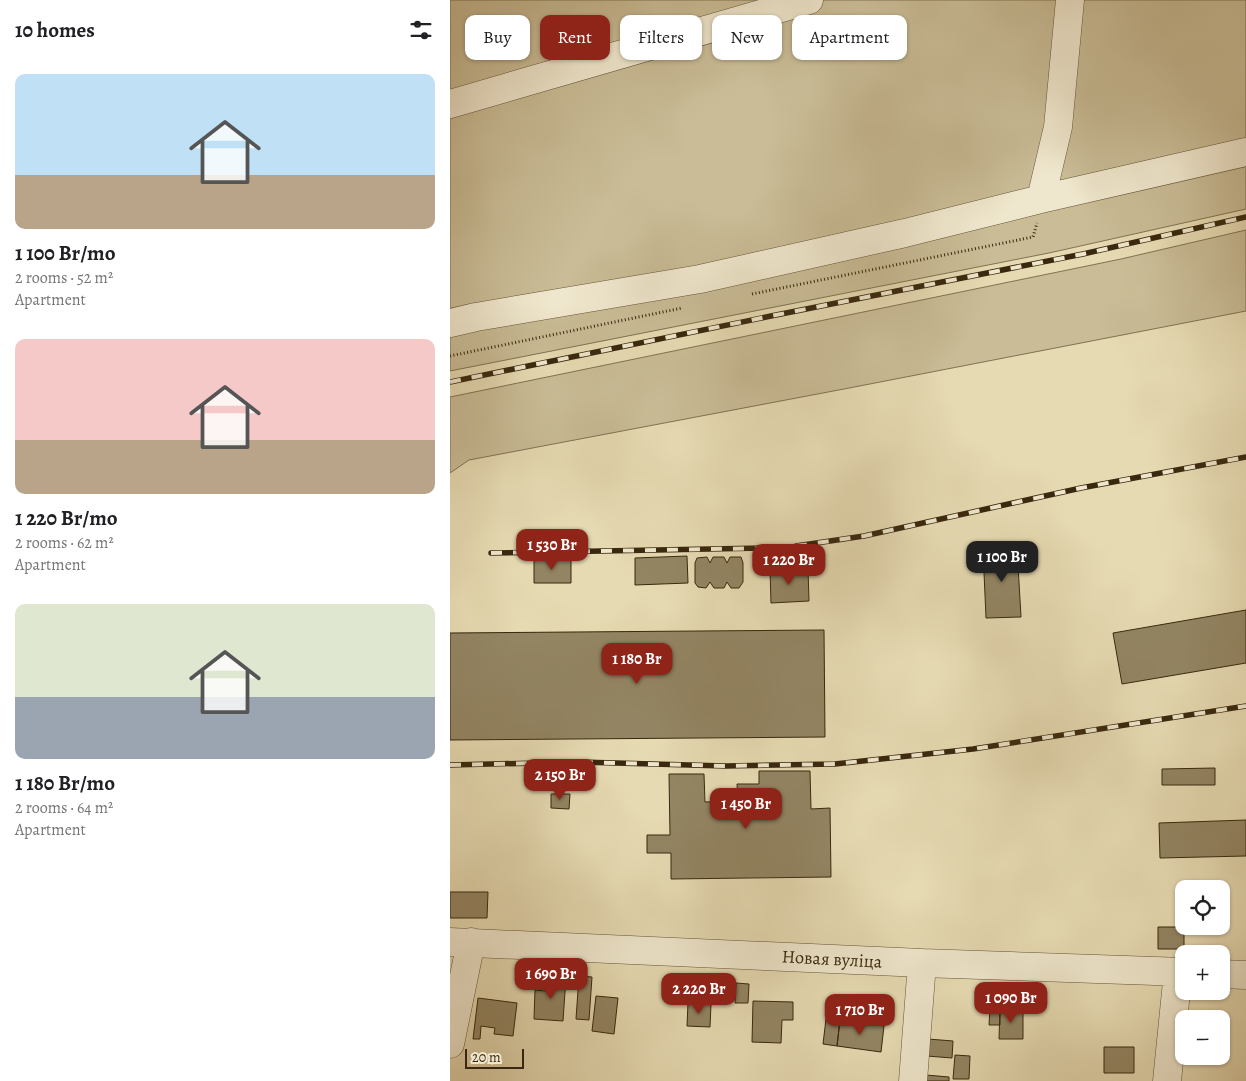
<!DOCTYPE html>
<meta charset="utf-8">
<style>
:root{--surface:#fff;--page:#f6f6f6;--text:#202124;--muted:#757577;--accent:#8f2418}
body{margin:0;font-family:Alegreya,serif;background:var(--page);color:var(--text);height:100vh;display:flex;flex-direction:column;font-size:19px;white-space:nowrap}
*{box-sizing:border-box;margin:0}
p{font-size:16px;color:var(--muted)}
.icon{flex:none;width:28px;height:28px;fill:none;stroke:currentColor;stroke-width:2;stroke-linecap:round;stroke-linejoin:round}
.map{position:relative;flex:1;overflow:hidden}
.side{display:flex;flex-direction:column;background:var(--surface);width:450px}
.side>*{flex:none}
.guide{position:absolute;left:15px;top:15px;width:475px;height:45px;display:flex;gap:10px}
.tools{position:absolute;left:725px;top:880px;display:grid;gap:10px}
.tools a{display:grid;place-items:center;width:55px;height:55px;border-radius:10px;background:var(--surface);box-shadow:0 1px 4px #0004;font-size:25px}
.scale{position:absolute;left:15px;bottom:12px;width:59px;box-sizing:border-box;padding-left:5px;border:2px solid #39280e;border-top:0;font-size:14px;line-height:18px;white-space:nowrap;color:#39280e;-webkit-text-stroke:4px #efe7cd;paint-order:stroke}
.price{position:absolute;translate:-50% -42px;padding:0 11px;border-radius:10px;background:var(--accent);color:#fff;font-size:16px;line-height:32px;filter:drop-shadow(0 1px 2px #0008)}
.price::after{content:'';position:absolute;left:50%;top:30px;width:15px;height:11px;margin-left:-8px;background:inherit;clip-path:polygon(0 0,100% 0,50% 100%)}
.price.active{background:#222;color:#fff}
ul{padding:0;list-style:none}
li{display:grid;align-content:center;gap:10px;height:265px;padding:0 15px}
li span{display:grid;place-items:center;height:155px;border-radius:10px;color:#555}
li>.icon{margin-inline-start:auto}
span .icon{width:90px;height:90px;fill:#fffc;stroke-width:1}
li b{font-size:21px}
h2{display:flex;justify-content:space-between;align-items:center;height:60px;padding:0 15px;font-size:21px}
.tag{padding:0 18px;border-radius:10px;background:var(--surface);box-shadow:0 1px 4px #0004;font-size:18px;line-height:45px}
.tag.active{background:var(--accent);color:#fff}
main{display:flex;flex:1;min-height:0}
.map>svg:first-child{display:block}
</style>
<main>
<section class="side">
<h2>10 homes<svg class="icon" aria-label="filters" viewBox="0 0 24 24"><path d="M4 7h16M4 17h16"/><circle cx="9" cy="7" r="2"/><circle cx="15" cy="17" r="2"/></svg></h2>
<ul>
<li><span style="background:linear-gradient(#bfe0f5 65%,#b9a48a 0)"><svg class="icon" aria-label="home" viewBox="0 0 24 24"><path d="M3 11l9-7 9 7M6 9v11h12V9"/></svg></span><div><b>1 100 Br/mo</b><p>2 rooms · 52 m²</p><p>Apartment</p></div></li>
<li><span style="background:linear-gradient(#f6c9c9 65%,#b9a48a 0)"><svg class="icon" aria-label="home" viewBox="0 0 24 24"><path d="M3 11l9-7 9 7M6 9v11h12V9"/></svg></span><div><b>1 220 Br/mo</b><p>2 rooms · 62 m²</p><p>Apartment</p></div></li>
<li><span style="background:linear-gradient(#dfe7d0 60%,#9aa5b1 0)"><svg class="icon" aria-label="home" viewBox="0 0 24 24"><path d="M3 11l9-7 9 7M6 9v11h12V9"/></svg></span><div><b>1 180 Br/mo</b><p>2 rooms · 64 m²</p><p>Apartment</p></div></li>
</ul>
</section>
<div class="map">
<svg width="796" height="1081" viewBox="0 0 796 1081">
<rect width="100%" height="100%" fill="#e6dab2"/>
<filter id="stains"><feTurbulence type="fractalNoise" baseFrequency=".004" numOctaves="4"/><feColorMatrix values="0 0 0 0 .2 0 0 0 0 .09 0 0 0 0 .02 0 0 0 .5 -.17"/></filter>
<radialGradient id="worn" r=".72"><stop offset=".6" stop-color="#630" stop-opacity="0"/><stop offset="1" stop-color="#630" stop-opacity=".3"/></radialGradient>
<path fill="#c9bc96" stroke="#817252" d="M0 0H796V209L599 253 0 371Z
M796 230V311L394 389 19 460 0 473V397L671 259Z"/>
<path fill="#938563" stroke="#39280e" d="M567 548 571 617 536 618 533 550Z
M237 556 238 583 185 585V558Z
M257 557 260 563 263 557H274L277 563 280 557H291L293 563V582L289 588H281L277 582 274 588H264L260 582 256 588 248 587 245 583V563L247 558Z
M84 559H121V583H84Z
M358 569 359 601 321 603 320 571Z
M796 610V663L672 684 663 633Z
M374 630 375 737 0 740V633Z
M765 768V785H712V769Z
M309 771H360L361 809 380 808 381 877 221 879V853H197V835H220L219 774H254L255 802 288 801 287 784H309Z
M101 794H120L119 809 101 808Z
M796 820V856L710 858 709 823Z
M0 892H38L37 918H0Z
M708 927H734V949H708Z
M96 976 116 977 113 1021 84 1019 85 990 95 991Z
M129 976 142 977 139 1020 126 1019Z
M286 983 299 984 298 1003H285Z
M146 996 168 998 164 1034 142 1031Z
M28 998 67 1003 63 1036 44 1034 45 1028 31 1026 30 1039H23Z
M303 1001 343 1002V1020H332L331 1043 302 1042Z
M238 1003 261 1004 260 1027 237 1026Z
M540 1009H550V1025H539Z
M550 1009 573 1010V1039H549Z
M376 1019 390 1020 387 1046 373 1044Z
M390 1020 434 1026 431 1052 387 1046Z
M478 1039 503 1041 502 1058 477 1056Z
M654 1047H684V1073H654Z
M505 1055 520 1056 519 1079H503Z
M476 1075 499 1077V1081H476Z"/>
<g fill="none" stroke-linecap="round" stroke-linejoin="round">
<defs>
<path id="minor" d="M0 104 359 0
M591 199 608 127 620 0
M0 323 26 317 250 279 455 233 591 199 796 152
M0 942 472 963 734 972
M771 974 796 975
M0 1044 21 942
M463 1081 472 963
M717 1081 728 972"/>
</defs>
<use href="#minor" stroke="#645437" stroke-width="29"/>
<path stroke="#39280e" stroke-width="3" stroke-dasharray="1 2.5" stroke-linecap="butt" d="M302 294 583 237 587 223
M0 356 232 308"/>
<use href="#minor" stroke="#efe7cd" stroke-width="28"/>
<defs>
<path id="rail" d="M0 382 321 316 633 254 796 217
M346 546 414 536 631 488 796 457
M41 553 318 548 336 547
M0 765 129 762 276 766 385 764 523 749 796 706"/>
</defs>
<use href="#rail" stroke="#39280e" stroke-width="5.5"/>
<use href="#rail" stroke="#efe7cd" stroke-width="4" stroke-dasharray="11" stroke-linecap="butt"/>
</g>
<g text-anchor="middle" stroke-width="4" stroke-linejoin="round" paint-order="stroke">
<g font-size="18" fill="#39280e" stroke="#efe7cd">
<text transform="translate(382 959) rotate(3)" y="6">Новая вуліца</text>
</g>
</g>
<rect width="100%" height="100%" filter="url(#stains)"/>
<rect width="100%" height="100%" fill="url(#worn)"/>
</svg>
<div class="tools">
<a><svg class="icon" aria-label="locate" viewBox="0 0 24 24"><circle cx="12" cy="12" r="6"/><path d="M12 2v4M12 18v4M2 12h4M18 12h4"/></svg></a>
<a>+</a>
<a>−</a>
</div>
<div class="scale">20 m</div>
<b class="price" style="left:102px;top:571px">1 530 Br</b>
<b class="price active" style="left:552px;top:583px">1 100 Br</b>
<b class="price" style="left:339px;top:586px">1 220 Br</b>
<b class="price" style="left:187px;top:685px">1 180 Br</b>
<b class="price" style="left:110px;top:801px">2 150 Br</b>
<b class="price" style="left:296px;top:830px">1 450 Br</b>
<b class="price" style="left:101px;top:1000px">1 690 Br</b>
<b class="price" style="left:249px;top:1015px">2 220 Br</b>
<b class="price" style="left:561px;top:1024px">1 090 Br</b>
<b class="price" style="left:410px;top:1036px">1 710 Br</b>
<div class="guide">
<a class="tag">Buy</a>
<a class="tag active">Rent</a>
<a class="tag">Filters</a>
<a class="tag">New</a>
<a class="tag">Apartment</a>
</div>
</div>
</main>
